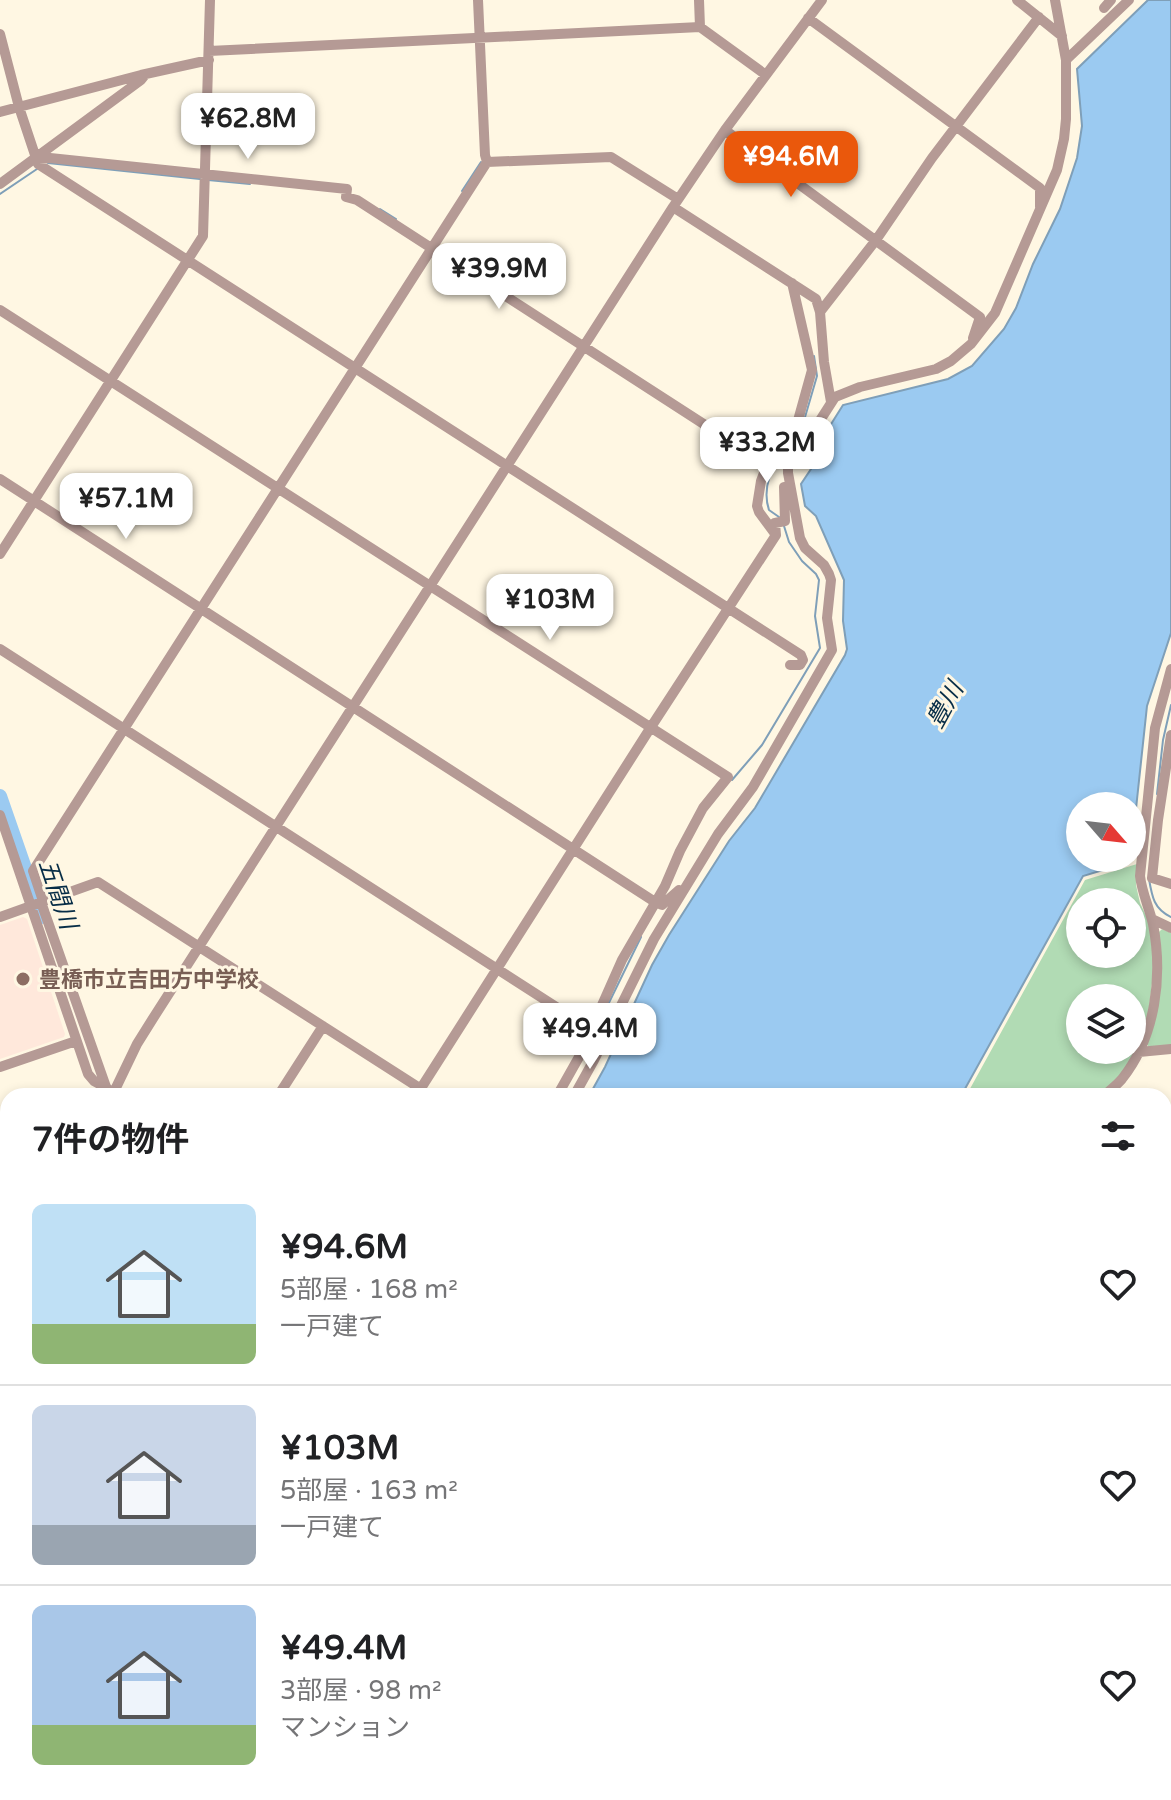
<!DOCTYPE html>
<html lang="ja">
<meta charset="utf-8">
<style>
:root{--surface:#fff;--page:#f2f2f2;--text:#202124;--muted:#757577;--line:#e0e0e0;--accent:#ea580c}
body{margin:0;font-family:"Varela Round","Noto Sans JP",sans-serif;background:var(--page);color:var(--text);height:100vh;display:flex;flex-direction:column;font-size:30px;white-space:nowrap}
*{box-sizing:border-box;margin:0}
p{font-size:26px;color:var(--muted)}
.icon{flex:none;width:44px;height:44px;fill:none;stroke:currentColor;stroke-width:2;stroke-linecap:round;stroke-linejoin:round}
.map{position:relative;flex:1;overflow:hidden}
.panel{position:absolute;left:0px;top:1088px;width:1172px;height:712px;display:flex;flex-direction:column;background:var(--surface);border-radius:24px 24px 0 0;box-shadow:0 4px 12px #0003}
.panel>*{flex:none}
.needle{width:52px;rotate:118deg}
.buttons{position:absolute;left:1066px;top:792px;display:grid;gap:16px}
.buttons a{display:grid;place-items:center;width:80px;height:80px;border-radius:50%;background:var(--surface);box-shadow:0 4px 12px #0003;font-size:40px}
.price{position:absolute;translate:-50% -68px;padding:0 18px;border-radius:16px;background:#fff;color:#222;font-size:26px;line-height:52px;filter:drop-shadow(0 2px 4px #0008)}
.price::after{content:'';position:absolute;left:50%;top:48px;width:24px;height:18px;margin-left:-12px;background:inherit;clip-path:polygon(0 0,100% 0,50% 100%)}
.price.selected{background:var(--accent);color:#fff}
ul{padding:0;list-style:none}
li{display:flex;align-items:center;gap:24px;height:200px;padding:0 32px}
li+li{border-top:2px solid var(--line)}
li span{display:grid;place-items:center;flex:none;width:224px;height:160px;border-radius:12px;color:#555}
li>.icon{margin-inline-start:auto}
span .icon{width:96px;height:96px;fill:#fffc;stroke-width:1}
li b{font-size:34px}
h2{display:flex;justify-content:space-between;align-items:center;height:96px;padding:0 32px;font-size:34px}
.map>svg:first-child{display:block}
</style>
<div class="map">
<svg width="1171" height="1800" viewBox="0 0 1171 1800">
<rect width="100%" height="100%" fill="#fff7e3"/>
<path fill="#ffe8db" d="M23 917 27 919 65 1034 64 1037 0 1059V925Z"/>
<path fill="#b1dbb4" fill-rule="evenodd" d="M1137 864 1136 885 1140 903 1149 922 1156 967 1144 1036 1124 1071 1100 1096H966L1085 880ZM1080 902H1132V954H1080ZM1080 998H1132V1050H1080Z
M1162 929 1171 933V1045L1149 1047 1145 1042 1158 933Z"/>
<path fill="#9bcaf1" stroke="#7f9fb8" stroke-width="2" d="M1148 0H1171V633L1147 706 1132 846V806H1080V858H1131V859L1116 866 1083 876 961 1096H589L605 1067 652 965 669 935 729 841 755 808 845 655 847 649 843 621 844 580 816 516 805 506 801 484 817 460 823 437 843 405 948 379 972 366 1004 329 1016 308 1033 264 1060 209 1077 158 1082 126 1077 69Z
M302 1792H555L551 1800H302Z"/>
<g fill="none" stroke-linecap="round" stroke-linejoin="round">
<path stroke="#7f9fb8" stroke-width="2" d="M48 163 200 179
M208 180 250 184
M462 191 481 162
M0 194 37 169
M380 209 396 219
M803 424 817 376 814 356
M779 457C769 473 763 492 769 510L779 517
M732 780 762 745 820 648 815 616 819 580 816 574 802 561 789 542 784 526
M1157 794 1163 740 1171 705
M1149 879C1152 897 1154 909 1171 917
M602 1017 641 937
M1164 1635 1171 1629
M705 1800 716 1792"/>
<path stroke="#9bcaf1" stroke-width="14" d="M0 796 42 917
M0 1142 8 1139"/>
<path stroke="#b59a95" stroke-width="10" d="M699 0 700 27
M1017 0 1062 36
M1055 0 1066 60
M1104 8 1111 0
M808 18 1040 188V207
M0 34 19 107 38 164 801 655 803 660 800 665H790
M209 51 700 27 766 75
M0 112 141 75 209 60
M725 130 980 317 973 338
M35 159 50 158 347 189 346 197 357 200 767 465
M487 162 611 157 678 199
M0 184 141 80 145 75
M673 207 816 299 820 312 824 362 831 402
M0 310 728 777 703 808 680 851 665 886 622 960 579 1057 557 1096
M820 312 876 240 932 158 1039 17
M0 479 655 902 662 905 679 890
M776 535 759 512 757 506 761 481 767 465 797 424 812 370 792 283
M0 554 203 236 210 0
M0 649 592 1030
M1171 735 1158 820 1152 878 1171 884
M0 815 88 1074 94 1081 107 1088
M0 917 98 882 432 1096
M1152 919 1171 928
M1139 1052 1171 1049
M0 1067 76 1041
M106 1087 42 905 43 901 33 871 487 162 485 155 478 0
M112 1096 137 1044 152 1020 673 207 725 130 822 0
M278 1096 323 1026
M416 1096 651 727 776 535 775 523 785 521 784 487
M574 1096 594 1060 654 939 718 834 753 787 832 650 827 618 831 580 829 574 824 565 805 548 800 538 788 473V465L791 459 819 422 835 397 860 387 936 369 951 361 971 344 995 313 1057 170 1064 139 1066 119V60L1129 0
M1104 1096C1110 1090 1117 1085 1122 1079 1156 1036 1163 976 1153 924 1149 907 1142 893 1140 876L1155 728 1171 669
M1164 1178 1171 1172
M1164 1216 1171 1225
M0 1219 8 1216
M0 1333 8 1316
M0 1490 8 1484
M1164 1509 1171 1518
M0 1536 2 1538
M1164 1547 1171 1542
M0 1620 8 1609
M1164 1723 1171 1717
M0 1730 8 1734
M130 1792 147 1800
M657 1792 663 1800
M1063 1792 1067 1800
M1152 1792 1158 1800
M98 1800 102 1792
M194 1800 198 1792
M242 1800 244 1792
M250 1800 251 1792
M576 1800 580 1792
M614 1800 621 1792
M804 1800 814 1792"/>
<path stroke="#7b4e46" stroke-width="14" d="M1164 1359 1171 1354
M0 1399 8 1400
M917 1792 924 1800"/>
</g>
<circle fill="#8d6e63" stroke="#fff7e3" stroke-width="3" cx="23" cy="979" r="8"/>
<g text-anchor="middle" stroke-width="6" stroke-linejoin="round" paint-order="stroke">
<g font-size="22" font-weight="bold" fill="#785e54" stroke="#fff7e3" text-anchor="start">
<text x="39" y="987">豊橋市立吉田方中学校</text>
</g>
<g font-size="24" font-style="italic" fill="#072d47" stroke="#fff7e3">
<text transform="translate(945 705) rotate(-61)" y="8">豊川</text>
<text transform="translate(58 894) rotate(71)" y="8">五間川</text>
</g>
</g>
</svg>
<div class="buttons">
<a><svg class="needle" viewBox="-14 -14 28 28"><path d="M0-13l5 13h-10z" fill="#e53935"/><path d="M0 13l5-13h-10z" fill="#757577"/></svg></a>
<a><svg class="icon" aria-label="locate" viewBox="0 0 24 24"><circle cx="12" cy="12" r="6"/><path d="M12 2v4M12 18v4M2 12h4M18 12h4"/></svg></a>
<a><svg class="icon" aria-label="layers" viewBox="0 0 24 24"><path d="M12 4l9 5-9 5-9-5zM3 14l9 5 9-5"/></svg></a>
</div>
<b class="price" style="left:248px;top:161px">¥62.8M</b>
<b class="price selected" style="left:791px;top:199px">¥94.6M</b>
<b class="price" style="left:499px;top:311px">¥39.9M</b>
<b class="price" style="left:767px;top:485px">¥33.2M</b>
<b class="price" style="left:126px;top:541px">¥57.1M</b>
<b class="price" style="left:550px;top:642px">¥103M</b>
<b class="price" style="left:590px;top:1071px">¥49.4M</b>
<section class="panel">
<h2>7件の物件<svg class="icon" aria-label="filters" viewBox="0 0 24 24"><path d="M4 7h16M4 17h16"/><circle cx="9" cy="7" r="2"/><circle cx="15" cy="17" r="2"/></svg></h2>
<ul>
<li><span style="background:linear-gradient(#bfe0f5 75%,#8fb573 0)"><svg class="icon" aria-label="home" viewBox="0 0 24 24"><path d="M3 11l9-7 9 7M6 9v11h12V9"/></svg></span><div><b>¥94.6M</b><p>5部屋 · 168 m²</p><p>一戸建て</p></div><svg class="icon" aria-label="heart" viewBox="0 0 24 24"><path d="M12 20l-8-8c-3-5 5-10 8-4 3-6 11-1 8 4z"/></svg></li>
<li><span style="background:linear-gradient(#c9d6e8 75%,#9aa5b1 0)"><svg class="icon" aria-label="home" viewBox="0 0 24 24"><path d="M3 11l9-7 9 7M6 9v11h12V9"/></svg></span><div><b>¥103M</b><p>5部屋 · 163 m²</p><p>一戸建て</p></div><svg class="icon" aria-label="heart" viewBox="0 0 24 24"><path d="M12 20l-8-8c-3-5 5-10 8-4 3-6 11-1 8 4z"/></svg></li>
<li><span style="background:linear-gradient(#a9c7e8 75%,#8fb573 0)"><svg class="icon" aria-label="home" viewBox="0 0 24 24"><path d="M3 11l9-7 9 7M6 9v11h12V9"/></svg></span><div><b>¥49.4M</b><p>3部屋 · 98 m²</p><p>マンション</p></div><svg class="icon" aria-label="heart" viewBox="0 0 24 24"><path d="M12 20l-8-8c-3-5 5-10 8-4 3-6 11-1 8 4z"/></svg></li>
</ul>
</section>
</div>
